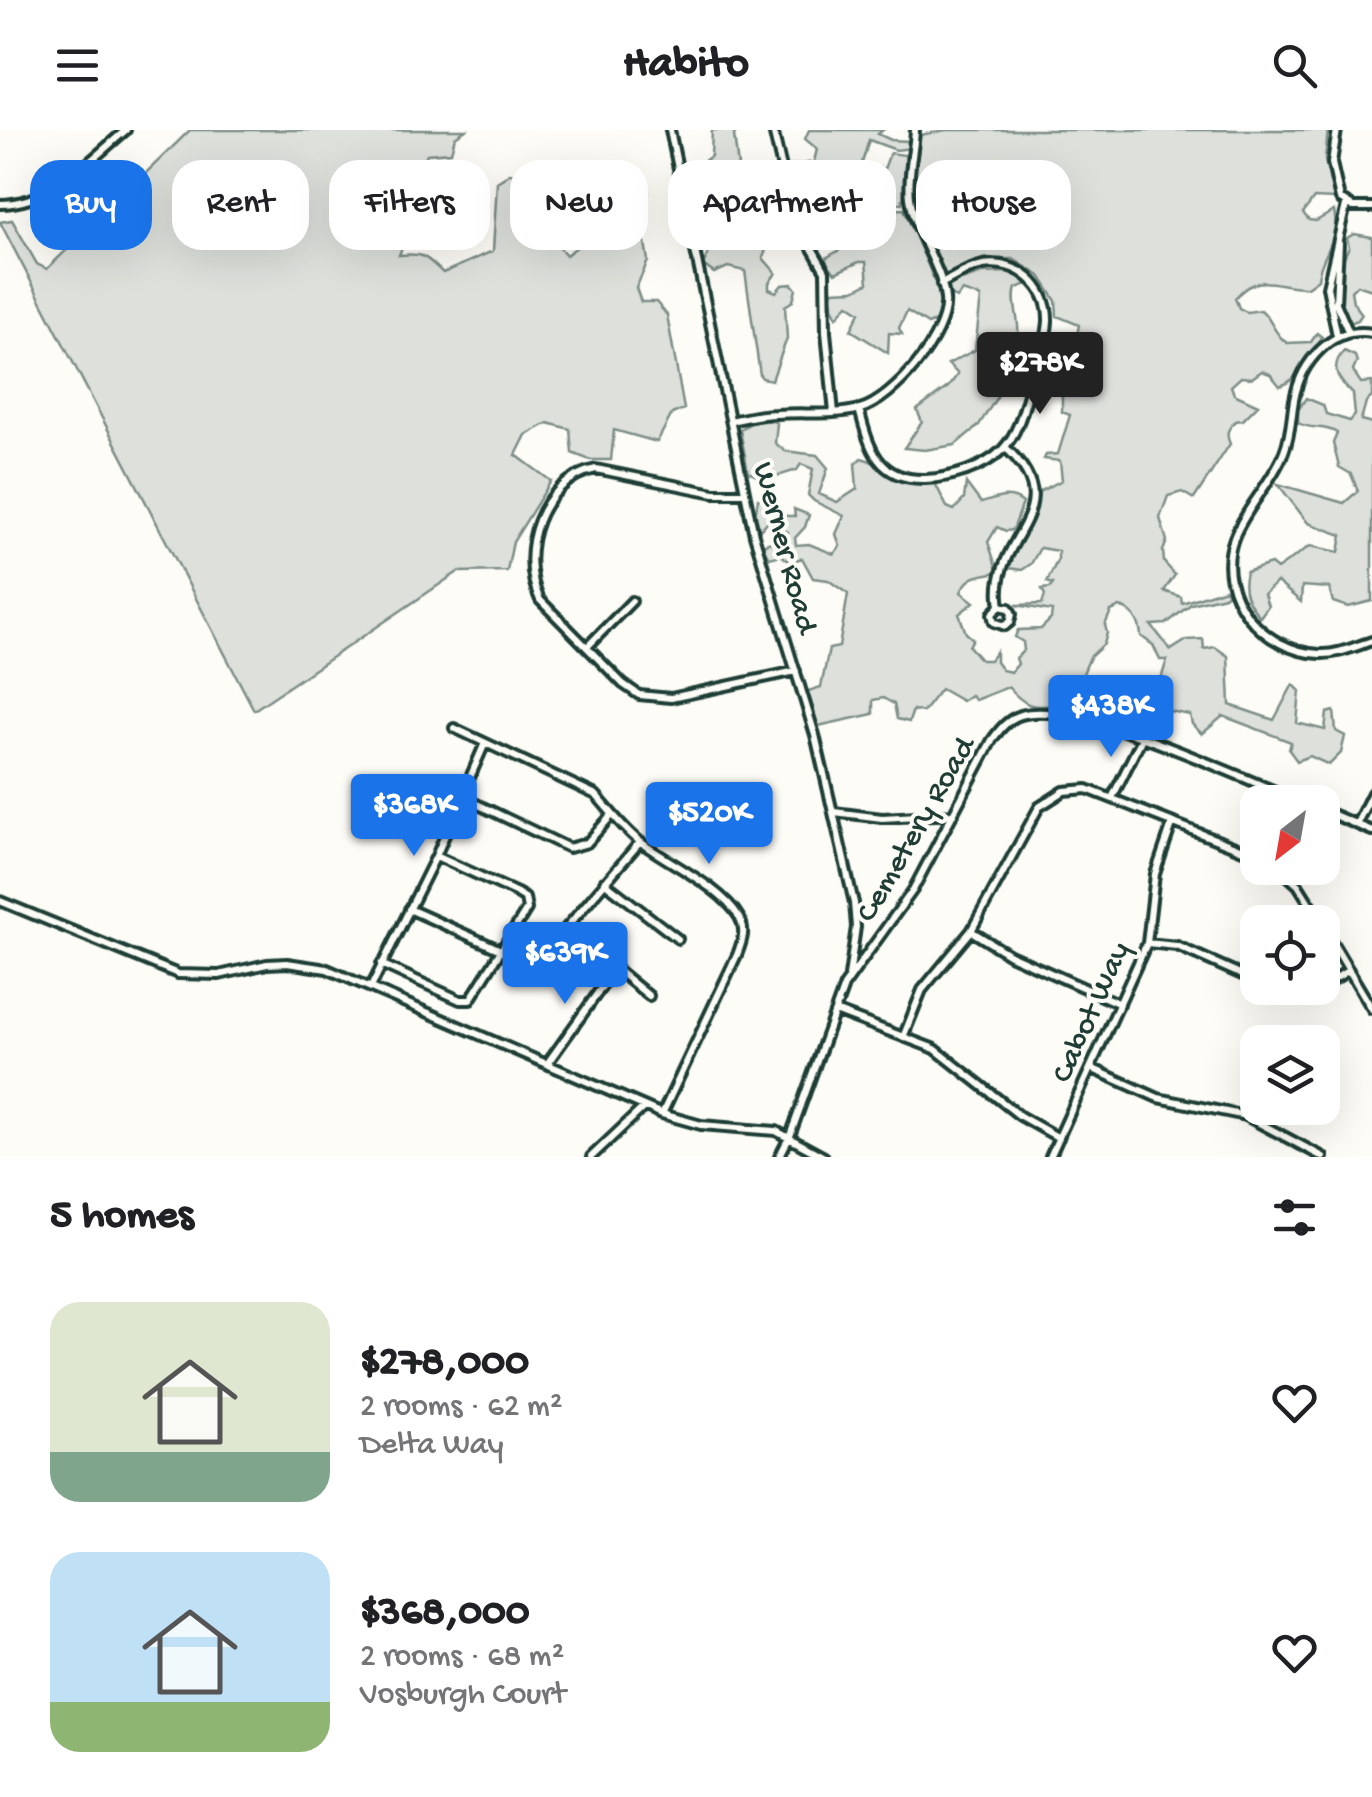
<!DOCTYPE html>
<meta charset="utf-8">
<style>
:root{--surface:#fff;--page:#f6f6f6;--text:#202124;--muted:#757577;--accent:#1a73e8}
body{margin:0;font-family:"Gochi Hand",sans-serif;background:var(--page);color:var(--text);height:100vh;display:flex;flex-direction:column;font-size:38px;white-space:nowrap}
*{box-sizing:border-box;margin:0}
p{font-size:32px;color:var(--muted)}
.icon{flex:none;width:55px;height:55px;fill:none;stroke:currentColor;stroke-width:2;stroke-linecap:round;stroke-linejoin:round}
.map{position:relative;height:1027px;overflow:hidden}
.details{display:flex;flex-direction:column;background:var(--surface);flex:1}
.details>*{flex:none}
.banner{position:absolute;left:30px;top:30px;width:1312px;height:90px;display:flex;gap:20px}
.needle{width:65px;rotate:211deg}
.fabs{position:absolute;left:1240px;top:655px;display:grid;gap:20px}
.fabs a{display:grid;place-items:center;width:100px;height:100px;border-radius:20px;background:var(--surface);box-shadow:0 10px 40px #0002;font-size:50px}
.price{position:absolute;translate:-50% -85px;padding:0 22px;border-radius:10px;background:var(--accent);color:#fff;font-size:32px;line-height:65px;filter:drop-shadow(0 2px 5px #0008)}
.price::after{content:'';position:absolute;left:50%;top:60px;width:30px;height:22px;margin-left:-15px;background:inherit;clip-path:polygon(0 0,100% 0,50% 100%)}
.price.on{background:#222;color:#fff}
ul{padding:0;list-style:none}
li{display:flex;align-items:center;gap:30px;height:250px;padding:0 50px}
li span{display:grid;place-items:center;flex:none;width:280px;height:200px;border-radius:30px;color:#555}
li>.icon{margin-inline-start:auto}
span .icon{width:120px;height:120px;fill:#fffc;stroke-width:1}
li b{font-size:42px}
h2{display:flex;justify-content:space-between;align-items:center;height:120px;padding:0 50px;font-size:42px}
.pill{padding:0 35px;border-radius:30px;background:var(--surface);box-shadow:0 10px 40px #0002;font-size:35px;line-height:90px}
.pill.on{background:var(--accent);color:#fff}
header{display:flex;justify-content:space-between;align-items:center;height:130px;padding:0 50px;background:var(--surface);font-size:45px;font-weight:800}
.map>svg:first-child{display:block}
</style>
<header><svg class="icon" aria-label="menu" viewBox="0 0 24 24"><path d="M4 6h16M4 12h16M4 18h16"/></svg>Habito<svg class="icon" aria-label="search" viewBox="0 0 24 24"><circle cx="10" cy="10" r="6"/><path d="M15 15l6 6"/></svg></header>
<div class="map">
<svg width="1372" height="1027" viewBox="0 0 1372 1027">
<rect width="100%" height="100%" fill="#fdfcf7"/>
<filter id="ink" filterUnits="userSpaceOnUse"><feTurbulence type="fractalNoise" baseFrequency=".01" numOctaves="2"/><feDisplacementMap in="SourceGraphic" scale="20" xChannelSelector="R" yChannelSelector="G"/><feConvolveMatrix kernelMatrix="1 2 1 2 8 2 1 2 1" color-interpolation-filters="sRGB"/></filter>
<g filter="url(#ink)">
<path fill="#dde0db" stroke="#7e8e88" stroke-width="2.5" d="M190 0H466L455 7 451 22 427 24 420 38 425 60 399 125C424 123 424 125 443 143L493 121 497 52 511 43 527 56 541 95 566 125 648 64 642 94 648 131 636 158 641 172H656L667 185 684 279 672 284 657 312 614 300 611 330H590L572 323 570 299 548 293 526 305 516 325 551 351 513 412 507 441 458 442 254 580 0 92 12 90 37 134 47 139Z
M712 0H737L734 5 741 61 749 65 783 62 785 69 743 75 741 80 759 90 754 97 746 99 747 116 763 111 768 114 763 128 776 143 769 153V159L776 162 782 155 792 154 796 159 793 171 785 176 787 208 772 250 762 248 760 245 745 141 728 137 714 143 703 135 713 111 730 105C725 87 727 71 723 53L709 45 703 32 711 26Z
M809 0H883L878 4 891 10 908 11 911 18 896 20 869 10 862 33 884 39 890 23 905 25 906 55 902 73 885 74 878 69 864 78 873 96 885 89V80L904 79 939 161 942 172 938 190 928 194 907 181 899 198 902 204 889 203 888 223 851 200 860 182 848 174 837 187 832 177 833 161 854 160 868 153 866 132H859L835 143 824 129 850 114 840 96 833 95 838 81 832 69C819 75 813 89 800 93L784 37 814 32 817 19 805 9Z
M946 0H1328L1325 30 1334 69 1314 68 1303 83 1309 90 1316 91 1334 81C1341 111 1320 125 1318 149L1307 157C1276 158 1260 140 1235 168L1239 178 1247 182 1261 180C1272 189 1274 205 1287 213L1311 212 1317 203 1322 207C1314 225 1299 250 1280 256L1270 244 1262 241 1252 248 1241 247 1231 256 1234 264 1258 275 1243 290 1235 291C1228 299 1225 303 1230 314L1194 369 1182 362 1168 366 1160 388 1167 411 1163 421 1164 432 1175 445 1164 461 1181 467 1182 473 1225 459 1228 463 1224 466 1191 474 1166 494 1151 495 1171 520 1187 510 1203 509 1204 519 1215 517 1228 526 1230 575 1274 590 1293 554 1300 561 1297 593 1325 600 1327 583 1334 581 1336 601 1345 606 1341 623 1329 635 1310 626 1297 631 1289 620 1291 612 1223 586 1202 604 1192 594 1190 585 1170 581 1148 605 1137 600 1155 568 1167 530H1160L1153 515 1141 506C1140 492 1133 481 1120 477L1111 481 1105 495 1107 503 1104 514 1090 527 1067 581C1042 565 1039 592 1008 557L975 570 971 565 962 571 941 559 923 582 913 580 909 592 897 589 894 574 883 568 873 570V584L818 596 808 561 821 557 829 519 839 517 848 464 828 450 813 448 802 428 790 432 781 425 769 428 762 415 771 412 782 416 788 402 768 391 760 400 755 386 758 369H767L786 386H795L794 379 809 385 805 397 795 408 796 415 809 414 834 424 840 416 836 404 844 386 814 371 808 365 813 339 801 334 797 340 765 350 748 342 740 300C749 292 766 287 777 293L775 313 785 321 817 325 828 338 819 364 837 372 857 359 855 334 861 328C892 334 886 362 934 351L947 377 954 380 964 369 966 353 981 373C996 369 1010 361 1023 373L1013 400 1006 401 997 397 988 412 998 442C980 446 969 444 961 462L974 472 959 484 966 503 973 509 969 516 981 530H990L996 522V532L1002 540 1011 542 1018 534 1016 528 1024 520 1023 512 1015 507 1018 500 1041 499 1051 489 1052 481 1016 475 1042 474 1045 465 1042 459 1050 458 1053 454 1047 452 1058 429V421L1040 418 1031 434 1022 440 1009 438C1018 412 1036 391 1039 362L1062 350 1060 331 1044 329 1046 325 1058 324 1070 285 1062 282V267L1057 258 1066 257 1070 241 1055 234 1050 244 1046 242V227L1070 234 1074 218 1060 214 1057 224 1049 221 1051 207 1076 210 1079 195 1057 186 1056 171 1040 146 1013 129H983L942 146C920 99 901 58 920 5Z
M1354 104 1372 107V160L1357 155 1351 161 1353 172 1362 184 1358 190 1350 193C1337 169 1335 142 1349 117L1347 108Z
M1007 142 1023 148 1028 154 1016 158C1011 171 1020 190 1018 205L1035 209 1033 222 1016 216 997 267 979 295 955 315 925 320 904 318 922 292 917 280 948 257 958 244 948 234 975 220 981 167 962 161 957 168 947 164 946 155 982 143Z
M1344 221 1355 226 1357 232 1353 241 1361 253 1372 252V267L1366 272 1361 290 1372 293V471L1348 477 1333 472 1329 458 1302 456 1301 472 1277 452 1264 464 1268 476 1260 487C1247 472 1241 461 1246 442L1271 434 1277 439 1310 416 1339 422 1342 405 1308 393 1278 354 1344 373 1358 361 1351 344 1339 337 1333 313 1337 303C1325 295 1311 300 1298 293V280L1306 268 1323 275 1326 284 1350 291 1355 285 1353 264C1339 251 1328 238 1344 221Z"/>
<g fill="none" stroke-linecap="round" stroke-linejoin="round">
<defs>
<path id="minor" d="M670 0 754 405 815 605 854 773 856 797 849 846
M773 0 793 85 825 141 826 202 834 283
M1337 0 1332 33 1340 69 1353 77H1372
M0 74C51 74 90 30 126 0
M1339 113 1336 173 1349 203
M1372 203C1331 196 1301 232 1294 270 1291 287 1291 305 1284 322 1272 353 1246 377 1234 408 1213 465 1264 522 1320 524 1337 525 1356 516 1372 511
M1337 206 1327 157 1346 75
M859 279C869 317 877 350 925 349 951 348 984 338 1002 320 1020 302 1025 273 1032 250 1038 231 1047 211 1048 191 1049 156 1017 129 983 135 968 138 954 147 941 154
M731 291C745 288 761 284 776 284 803 282 833 286 860 279 893 270 949 205 945 169 942 136 915 104 910 68 907 46 914 22 915 0
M745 363H714L596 339C541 350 517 422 540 470L623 554 639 565 671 568 796 541
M1000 476 1009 478 1012 484 1010 492 1005 496 994 492 992 484 1000 476C987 407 1076 382 1005 317
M587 517 632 471
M454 598 596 665C610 681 622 697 639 711 668 733 721 757 739 787 747 800 742 812 737 825L662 984
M462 667 569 718 587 713 611 686
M1112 668 1142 608
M1322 680 1372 701
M834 682 882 688 954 684
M1357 693 1372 663
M640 712 566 798 649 866
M1279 738 1298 755 1321 792
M604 752 678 809
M0 771 178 844 219 845 267 834 287 833 327 839 662 984 701 995 776 1001 824 1027
M409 779 503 821
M1322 795 1372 879
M971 801 1010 825 1120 874
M1147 813 1177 816 1258 852
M381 834 460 870H470L527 779 525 768 517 763 436 726
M371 857 436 726 485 613
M1322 857 1349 840
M1270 858 1301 864 1321 858
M835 881 935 919 1020 986 1059 1008
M904 905 922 860 971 801 1039 677 1064 661 1087 659 1258 726
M547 934 614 840
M1091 938 1158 968 1246 986 1323 1027
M591 1027 644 977
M779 1027 790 1006 844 856 913 760 992 610C1000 599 1008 589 1021 585 1075 568 1245 650 1302 672
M1050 1027 1147 813 1155 744 1172 694"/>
</defs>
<use href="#minor" stroke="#1f3d34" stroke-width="14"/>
<use href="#minor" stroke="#fdfcf7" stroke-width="6"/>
</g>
</g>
<g text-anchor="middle" stroke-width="8" stroke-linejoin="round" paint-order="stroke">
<g font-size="32" fill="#1f3d34" stroke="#fdfcf7">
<text transform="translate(788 417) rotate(75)" y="11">Werner Road</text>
<text transform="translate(913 698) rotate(-60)" y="11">Cemetery Road</text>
<text transform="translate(1088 881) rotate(-66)" y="11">Cabot Way</text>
</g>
</g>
</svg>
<div class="fabs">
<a><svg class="needle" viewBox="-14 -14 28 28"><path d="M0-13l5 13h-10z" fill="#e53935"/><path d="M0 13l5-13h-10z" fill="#757577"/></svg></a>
<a><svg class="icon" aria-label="locate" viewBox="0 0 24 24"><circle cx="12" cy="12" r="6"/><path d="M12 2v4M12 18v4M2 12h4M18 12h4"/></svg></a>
<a><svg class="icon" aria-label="layers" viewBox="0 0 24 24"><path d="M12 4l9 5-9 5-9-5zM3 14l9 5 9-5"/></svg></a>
</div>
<b class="price on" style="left:1040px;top:287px">$278K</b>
<b class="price" style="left:1111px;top:630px">$438K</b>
<b class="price" style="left:414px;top:729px">$368K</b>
<b class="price" style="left:709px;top:737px">$520K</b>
<b class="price" style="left:565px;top:877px">$639K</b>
<div class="banner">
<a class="pill on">Buy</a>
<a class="pill">Rent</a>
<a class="pill">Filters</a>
<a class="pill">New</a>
<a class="pill">Apartment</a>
<a class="pill">House</a>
</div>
</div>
<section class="details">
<h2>5 homes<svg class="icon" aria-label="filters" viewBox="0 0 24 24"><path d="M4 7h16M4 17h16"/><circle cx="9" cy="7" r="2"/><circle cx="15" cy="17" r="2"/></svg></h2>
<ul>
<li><span style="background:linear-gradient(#dfe7d0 75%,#7fa58c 0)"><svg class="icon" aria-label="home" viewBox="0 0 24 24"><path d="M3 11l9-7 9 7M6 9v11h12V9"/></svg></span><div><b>$278,000</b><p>2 rooms · 62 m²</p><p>Delta Way</p></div><svg class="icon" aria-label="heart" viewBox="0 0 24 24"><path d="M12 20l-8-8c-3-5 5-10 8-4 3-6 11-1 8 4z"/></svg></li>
<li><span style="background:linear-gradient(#bfe0f5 75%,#8fb573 0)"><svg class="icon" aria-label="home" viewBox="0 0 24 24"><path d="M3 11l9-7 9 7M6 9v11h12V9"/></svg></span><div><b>$368,000</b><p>2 rooms · 68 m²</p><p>Vosburgh Court</p></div><svg class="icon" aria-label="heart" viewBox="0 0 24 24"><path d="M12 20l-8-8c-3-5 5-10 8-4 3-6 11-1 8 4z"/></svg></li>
</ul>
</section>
